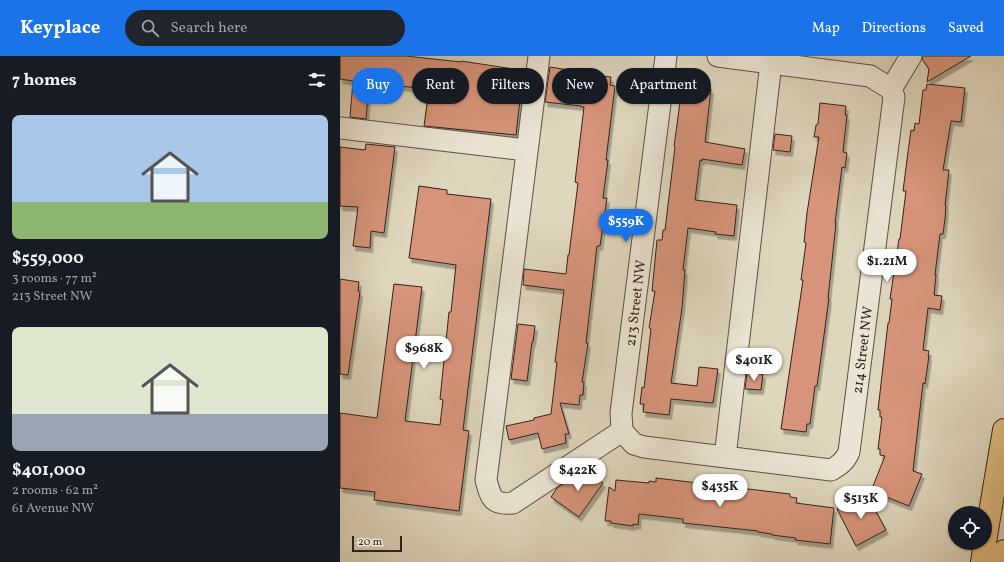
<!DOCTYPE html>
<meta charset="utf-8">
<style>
:root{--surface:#171b24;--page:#20242c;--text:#f1f3f6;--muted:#9ea1a6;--accent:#1a73e8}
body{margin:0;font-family:Vollkorn,serif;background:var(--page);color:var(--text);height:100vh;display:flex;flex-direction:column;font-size:15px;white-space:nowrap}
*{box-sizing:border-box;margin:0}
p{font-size:13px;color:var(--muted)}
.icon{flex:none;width:22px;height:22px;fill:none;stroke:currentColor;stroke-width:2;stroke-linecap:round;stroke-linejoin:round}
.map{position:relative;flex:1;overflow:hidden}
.side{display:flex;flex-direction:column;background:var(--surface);width:340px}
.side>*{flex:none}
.banner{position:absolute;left:12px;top:12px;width:380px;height:36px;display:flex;gap:8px}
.controls{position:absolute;left:608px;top:450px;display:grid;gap:8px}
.controls a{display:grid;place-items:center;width:44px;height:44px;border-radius:50%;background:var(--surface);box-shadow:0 1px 3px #0004;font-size:20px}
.scale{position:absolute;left:12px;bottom:10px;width:50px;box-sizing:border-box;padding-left:4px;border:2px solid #30231c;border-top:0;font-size:11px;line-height:14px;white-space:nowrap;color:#30231c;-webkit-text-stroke:3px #eae4d4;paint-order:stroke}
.price{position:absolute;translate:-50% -34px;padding:0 9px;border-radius:14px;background:#fff;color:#222;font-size:13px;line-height:26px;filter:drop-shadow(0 1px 2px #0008)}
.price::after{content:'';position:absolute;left:50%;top:24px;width:12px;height:9px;margin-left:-6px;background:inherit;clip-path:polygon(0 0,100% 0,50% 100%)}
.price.selected{background:var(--accent);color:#fff}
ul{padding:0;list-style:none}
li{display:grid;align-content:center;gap:8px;height:212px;padding:0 12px}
li span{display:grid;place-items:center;height:124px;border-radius:8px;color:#555}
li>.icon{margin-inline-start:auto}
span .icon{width:72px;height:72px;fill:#fffc;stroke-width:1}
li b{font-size:17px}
h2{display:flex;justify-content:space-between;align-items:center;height:48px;padding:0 12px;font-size:17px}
.pill{padding:0 14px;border-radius:18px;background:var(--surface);box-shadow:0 1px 3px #0004;font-size:14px;line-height:36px}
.pill.selected{background:var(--accent);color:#fff}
header{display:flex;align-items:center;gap:24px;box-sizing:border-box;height:56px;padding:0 20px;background:var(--accent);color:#fff}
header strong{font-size:19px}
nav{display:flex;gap:22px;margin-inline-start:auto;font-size:14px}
.search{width:280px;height:36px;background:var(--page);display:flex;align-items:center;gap:10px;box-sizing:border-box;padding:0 14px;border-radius:22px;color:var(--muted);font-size:15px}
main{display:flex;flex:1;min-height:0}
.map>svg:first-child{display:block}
</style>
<header>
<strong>Keyplace</strong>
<div class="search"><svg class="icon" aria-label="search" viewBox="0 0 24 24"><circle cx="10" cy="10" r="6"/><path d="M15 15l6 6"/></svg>Search here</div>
<nav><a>Map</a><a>Directions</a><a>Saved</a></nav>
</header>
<main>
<section class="side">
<h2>7 homes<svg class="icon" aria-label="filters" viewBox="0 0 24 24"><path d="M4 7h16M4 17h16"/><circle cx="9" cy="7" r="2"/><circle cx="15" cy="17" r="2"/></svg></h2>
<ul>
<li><span style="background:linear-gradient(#a9c7e8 70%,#8fb573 0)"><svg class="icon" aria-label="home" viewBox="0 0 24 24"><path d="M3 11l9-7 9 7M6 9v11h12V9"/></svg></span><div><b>$559,000</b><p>3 rooms · 77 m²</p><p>213 Street NW</p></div></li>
<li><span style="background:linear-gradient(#dfe7d0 70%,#9aa5b1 0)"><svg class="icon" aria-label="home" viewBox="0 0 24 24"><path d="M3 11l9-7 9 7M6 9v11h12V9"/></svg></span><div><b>$401,000</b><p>2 rooms · 62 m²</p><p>61 Avenue NW</p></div></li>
</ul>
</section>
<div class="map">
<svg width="664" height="506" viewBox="0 0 664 506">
<defs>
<filter id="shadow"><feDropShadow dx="2.5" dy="4.5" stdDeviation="0" flood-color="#0004"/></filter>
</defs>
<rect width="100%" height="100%" fill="#ded6bd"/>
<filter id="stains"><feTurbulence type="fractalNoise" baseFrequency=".005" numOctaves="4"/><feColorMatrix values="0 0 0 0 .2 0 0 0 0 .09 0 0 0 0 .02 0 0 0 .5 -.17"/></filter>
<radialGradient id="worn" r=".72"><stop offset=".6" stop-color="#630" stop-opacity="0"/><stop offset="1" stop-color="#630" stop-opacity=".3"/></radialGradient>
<path fill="#d7947a" stroke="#30231c" filter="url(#shadow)" d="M0 0H66L121 6V5L174 13V16L183 17 176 79 84 70 89 33 29 27 26 63 10 61 13 25 0 23Z
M583 0H631L587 26 589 13 582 3Z
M210 11 229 14V16L271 21 270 29 275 30 266 104H268L263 142H267L260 190H257L246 287H248L242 326H244L243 339H240L239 349 220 347 229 378H225L226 387 202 393 198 377 169 384 166 370 194 364V362L211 358 217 306H215L224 234 183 229 184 213 226 218 228 199H229L238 127 235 126 244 51H241V50L205 46Z
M587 28 625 32 621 66 611 65 603 114H609L605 150H606L605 163 603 178H600L595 219H596L594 239 602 240 600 254 588 252 583 294 589 295 588 300H589L585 328 583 327 573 415 582 418 569 450 531 435 545 400 540 399V393H538L542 361H540V354H538L548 267H549L552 243H550L559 183H560L566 135H563L568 96 571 74 574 75 575 67 579 68 583 34H586Z
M345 30 371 33 365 86 405 93 402 109 362 103V105L360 104 355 144 397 149 394 180 375 178 376 176 348 172 343 214H345L342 252 331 327 357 330 359 311 378 313 373 347 331 343 329 359 303 356 304 348H300L302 331 304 332 311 273 309 272 315 235H312L317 184H322L323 174H325L335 91 334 90 336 76 341 39 343 40Z
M480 47 506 50 505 59H507L503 96 507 97 505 112 502 111 495 167H496L492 205 488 242H489L482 294 477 330H475L470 368H467L466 376 441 373 463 224H461L466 187 464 186 467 157 479 81H474L476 69 478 68Z
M435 78 452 80 450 96 433 94Z
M26 88 55 91 44 177 31 175 30 192 13 190 18 151 0 150V91L25 94Z
M79 130 107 134V138L151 143 123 374 129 375 119 455 34 444 35 436 0 432V357L37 362 54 228 82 231 65 365 100 369 103 344 100 343 109 256H111L116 209 69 202Z
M0 223 19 226 18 235 20 236 8 319 0 318Z
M178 268 195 270 193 286H192L187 325 171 323Z
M407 317 423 318 421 334 405 333Z
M245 414 263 427 239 461 211 441 217 432Z
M316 422 450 438V441L457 442 456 447 494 452 490 488 455 484 456 482 432 479V478L418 476V475L343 467V463L299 458 298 469 293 468V470L271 467V465H265L269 431 275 435 276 424 309 427V425L316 426Z
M526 437 546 474 516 490 497 453Z"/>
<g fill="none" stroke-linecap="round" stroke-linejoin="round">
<defs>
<path id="minor" d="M199 0 146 424C151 442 152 449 173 447L282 375
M378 0 530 20 551 33
M551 33 571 0
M0 72 186 94
M282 375 294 388 304 391 491 414C500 409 505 405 509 396L554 41 551 33
M282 375 281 357 326 0
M385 401 431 7"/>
<path id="major" d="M645 486 664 374
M642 506 645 487
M663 506 664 495"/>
</defs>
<use href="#minor" stroke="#5c5044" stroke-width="23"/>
<use href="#major" stroke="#30231c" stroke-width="24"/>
<use href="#minor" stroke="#eae4d4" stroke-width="21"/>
<use href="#major" stroke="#dfbb7e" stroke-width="22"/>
</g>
<g text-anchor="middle" stroke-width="3" stroke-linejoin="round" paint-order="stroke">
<g font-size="14" fill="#30231c" stroke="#eae4d4">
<text transform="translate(295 247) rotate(-83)" y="5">213 Street NW</text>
<text transform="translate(522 294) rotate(-83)" y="5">214 Street NW</text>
</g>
</g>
<rect width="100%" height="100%" filter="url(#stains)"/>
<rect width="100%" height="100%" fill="url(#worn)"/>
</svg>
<div class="controls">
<a><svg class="icon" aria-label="locate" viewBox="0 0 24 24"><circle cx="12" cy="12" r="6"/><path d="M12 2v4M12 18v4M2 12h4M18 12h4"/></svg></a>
</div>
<div class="scale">20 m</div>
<b class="price selected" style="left:286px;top:187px">$559K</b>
<b class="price" style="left:547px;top:227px">$1.21M</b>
<b class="price" style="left:84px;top:314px">$968K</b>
<b class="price" style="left:414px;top:326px">$401K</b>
<b class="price" style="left:238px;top:436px">$422K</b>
<b class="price" style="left:380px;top:452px">$435K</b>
<b class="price" style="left:521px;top:464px">$513K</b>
<div class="banner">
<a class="pill selected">Buy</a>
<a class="pill">Rent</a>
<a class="pill">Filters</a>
<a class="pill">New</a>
<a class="pill">Apartment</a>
</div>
</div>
</main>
